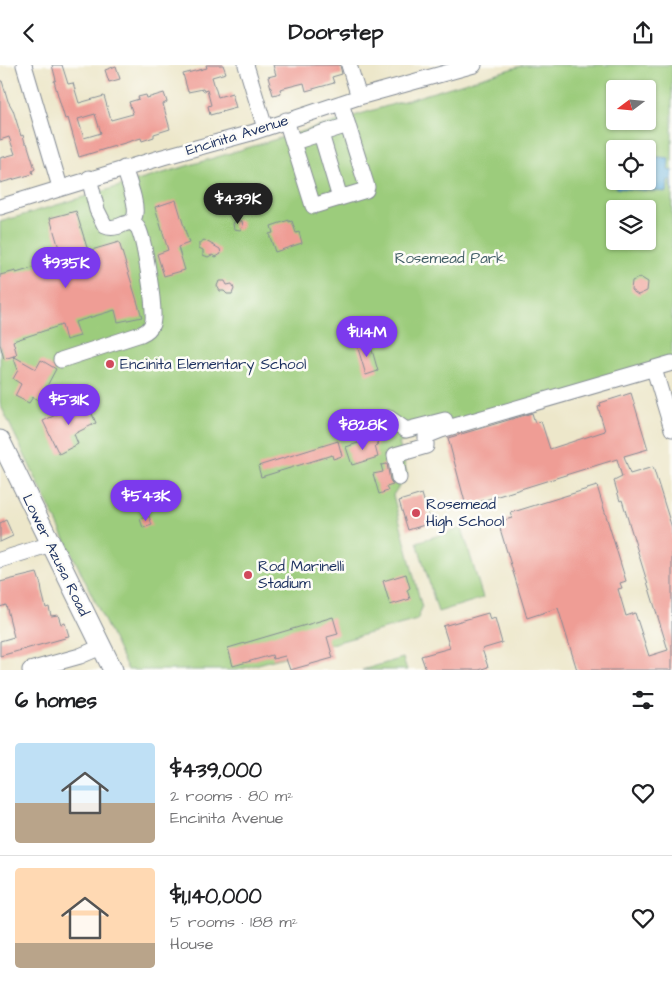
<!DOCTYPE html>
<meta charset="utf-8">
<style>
:root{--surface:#fff;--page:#f2f2f2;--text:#202124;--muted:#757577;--line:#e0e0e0;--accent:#7c3aed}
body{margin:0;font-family:"Architects Daughter",sans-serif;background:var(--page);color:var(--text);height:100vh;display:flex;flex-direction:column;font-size:19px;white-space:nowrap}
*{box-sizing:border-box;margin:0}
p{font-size:16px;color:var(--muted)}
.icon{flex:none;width:28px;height:28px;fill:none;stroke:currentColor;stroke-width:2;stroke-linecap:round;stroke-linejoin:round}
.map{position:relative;height:605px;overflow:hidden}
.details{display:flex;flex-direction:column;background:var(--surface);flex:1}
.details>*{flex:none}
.needle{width:32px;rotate:254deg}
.fabs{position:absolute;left:606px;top:15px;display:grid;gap:10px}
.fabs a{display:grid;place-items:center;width:50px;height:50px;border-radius:5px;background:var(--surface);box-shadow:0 1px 4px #0004;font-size:25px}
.price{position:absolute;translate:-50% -42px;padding:0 11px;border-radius:18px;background:var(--accent);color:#fff;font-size:16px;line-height:32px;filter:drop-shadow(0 1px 2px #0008)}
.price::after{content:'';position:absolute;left:50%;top:30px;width:15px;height:11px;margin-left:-8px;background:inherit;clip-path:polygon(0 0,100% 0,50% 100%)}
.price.selected{background:#222;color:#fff}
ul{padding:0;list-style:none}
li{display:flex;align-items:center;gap:15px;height:125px;padding:0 15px}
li+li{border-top:1px solid var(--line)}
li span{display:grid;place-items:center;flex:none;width:140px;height:100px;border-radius:5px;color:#555}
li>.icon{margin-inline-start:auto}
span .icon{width:60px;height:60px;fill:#fffc;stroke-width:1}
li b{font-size:21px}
h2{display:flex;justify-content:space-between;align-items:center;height:60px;padding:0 15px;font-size:21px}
header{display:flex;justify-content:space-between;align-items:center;height:65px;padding:0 15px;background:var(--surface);font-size:22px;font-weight:700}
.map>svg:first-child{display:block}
</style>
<header><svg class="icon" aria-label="back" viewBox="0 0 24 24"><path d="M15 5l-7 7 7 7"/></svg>Doorstep<svg class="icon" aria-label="share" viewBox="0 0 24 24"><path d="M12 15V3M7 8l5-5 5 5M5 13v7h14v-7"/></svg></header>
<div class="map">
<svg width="672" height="605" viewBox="0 0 672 605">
<rect width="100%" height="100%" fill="#fdfcf7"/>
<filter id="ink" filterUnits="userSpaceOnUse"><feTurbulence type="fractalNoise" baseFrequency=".02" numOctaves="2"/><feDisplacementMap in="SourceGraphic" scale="10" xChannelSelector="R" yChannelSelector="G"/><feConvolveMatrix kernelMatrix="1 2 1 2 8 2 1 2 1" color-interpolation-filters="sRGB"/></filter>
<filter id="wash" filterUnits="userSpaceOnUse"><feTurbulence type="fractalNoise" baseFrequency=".0096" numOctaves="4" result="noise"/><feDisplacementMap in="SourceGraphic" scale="20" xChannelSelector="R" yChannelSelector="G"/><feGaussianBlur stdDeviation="1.12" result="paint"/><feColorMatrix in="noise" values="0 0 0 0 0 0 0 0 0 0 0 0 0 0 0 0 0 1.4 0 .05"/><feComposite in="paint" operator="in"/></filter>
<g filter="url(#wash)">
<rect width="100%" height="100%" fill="#ede7ca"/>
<path fill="#9ccc7b" stroke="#5c7e6c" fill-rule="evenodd" d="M524 0H672V298L399 378 407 409 393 430 422 543 417 555 237 605H128L0 339V157ZM615 24H648V56H615ZM615 84H648V116H615ZM615 144H648V176H615Z
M462 463 483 533 438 547 417 477Z
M403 593 407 605H362Z"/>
<path fill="#61aeda" stroke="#3e6e9c" d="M648 91 669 93 668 105 672 106V127L671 115H668L667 127 616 123 617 116H648Z"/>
<g id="blocks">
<path fill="#ef9d95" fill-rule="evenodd" d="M52 0H62L68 19 73 18 79 38 104 31 111 55 133 49 129 37 139 34 138 32 146 30 147 33 164 28 167 37 163 39 170 64 154 69V72L142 76 141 73 79 92 68 53 65 54 59 34 54 16 56 15ZM95 49 101 68 84 73 78 54Z
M206 0H223L226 8 212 12 218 32 232 28 236 43 210 50 208 41 211 40 207 25 204 26 203 24 188 27 183 9 207 3Z
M273 0H340L342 9 332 12 334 18 306 26 304 18 280 24 281 28 273 30 268 12 276 10Z
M116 1 120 14 109 17 105 5Z
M0 16H2L8 36 13 45 21 71 23 70 25 78H27L35 104 32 106 33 109 0 118V93L15 89 9 72 0 75Z
M176 135 189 178 178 182 185 205 164 211 157 189 168 185 155 142Z
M76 146 88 186 119 177 142 252 118 257 115 245 75 257 80 271 66 275 62 260 13 276 17 290 4 294 0 279V210L16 206V208L53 197 52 193 61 190 50 153Z
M236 155 242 156 243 161 240 165 234 164 233 159Z
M289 155V157L292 156 296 168 299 167 302 178 275 187 269 169 273 168 271 161Z
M204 175 220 184 221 189 216 192 212 190 208 192 203 190V185L199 183V178Z
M640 212 648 217 647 226 638 230 631 225 632 216Z
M219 216H225L227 220 232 219 234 224 232 229H227L224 226H220L217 221Z
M366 275 369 286 372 285 378 306 366 310 356 277Z
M13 291 36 304 41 295 56 304 39 336 33 332 29 338 15 331 21 319 13 314 18 305Z
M631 328 648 384 624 391 630 409 653 402 672 463V605H577L558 543 527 553 498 457 512 453 510 448 597 421 626 516 620 518 622 523 618 524 626 551 635 548 649 591 668 585 622 435 620 436 614 416 622 412 617 394 466 441 448 373 532 348 535 358 541 356 550 384 605 366 598 342 601 341 600 338Z
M86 335 96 358 74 369 78 379 59 389 43 356Z
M376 372 378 380 375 381 378 392 352 400 346 382Z
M338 376 342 391 333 394 332 390 261 412 258 401Z
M387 399 390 415 393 420 386 422 388 426 379 429 373 409 383 407 381 400Z
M422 429 431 458 408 465 399 436Z
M149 451 152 460 143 463 140 454Z
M6 455 13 471 0 477V458Z
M37 508 41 520 42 527 46 543 49 542 51 551 58 550 61 559 65 558 69 571 64 572 65 573 0 591V576L14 572 6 540 0 542V517Z
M406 509 410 523 407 525 410 534 390 540 383 516Z
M488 548 490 555 495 553 502 578 482 584 488 602 479 605H426L421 591 450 583 443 561Z
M333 552 338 569 327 572 333 593 290 605 285 591 273 594 272 590 233 601 228 583Z"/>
</g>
</g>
<g filter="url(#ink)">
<use href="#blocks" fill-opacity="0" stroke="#848b94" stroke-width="1"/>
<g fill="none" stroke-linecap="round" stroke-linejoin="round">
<defs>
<path id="minor" d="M24 0 60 122
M246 0 265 63
M349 0 359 32
M286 55 313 141 366 125 367 122 341 38
M321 69 340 133
M294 77 348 60
M89 113 97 145 105 161C111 164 118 162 124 159 128 158 132 157 134 153 139 142 128 115 124 103
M0 142 163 92 251 68 359 32 474 0
M61 295 141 269C146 267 150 264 152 259 157 249 144 176 139 165 138 162 134 159 131 157
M654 304 672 364
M389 353 406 365 445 355
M399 413 395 390 426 381V371L441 365 672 298
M0 495 51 479
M30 605 80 591 101 582"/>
<path id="major" d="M0 375 113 605"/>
</defs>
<use href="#minor" stroke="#848b94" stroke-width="17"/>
<use href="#major" stroke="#848b94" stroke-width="21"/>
<use href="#minor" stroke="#fff" stroke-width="15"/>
<use href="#major" stroke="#fff" stroke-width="19"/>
</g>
</g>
<g fill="#d1495b" stroke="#fdfcf7" stroke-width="2">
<circle cx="110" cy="299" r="5"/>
<circle cx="416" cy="448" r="5"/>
<circle cx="248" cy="510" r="5"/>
</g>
<g text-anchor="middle" stroke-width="5" stroke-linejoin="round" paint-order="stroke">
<g font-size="15" fill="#1b2f5e" stroke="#fdfcf7">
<text transform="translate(237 70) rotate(-17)" y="5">Encinita Avenue</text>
<text transform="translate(56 490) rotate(64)" y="5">Lower Azusa Road</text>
</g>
<g font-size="15" fill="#425e67" stroke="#fdfcf7">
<text x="450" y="198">Rosemead Park</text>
</g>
<g font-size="15" fill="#1b2f5e" stroke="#fdfcf7" text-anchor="start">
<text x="120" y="304">Encinita Elementary School</text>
<text x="426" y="444">Rosemead<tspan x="426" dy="17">High School</tspan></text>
<text x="258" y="506">Rod Marinelli<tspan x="258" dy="17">Stadium</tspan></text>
</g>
</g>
</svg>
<div class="fabs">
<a><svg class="needle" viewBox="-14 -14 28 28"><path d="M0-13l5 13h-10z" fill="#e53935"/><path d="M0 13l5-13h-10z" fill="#757577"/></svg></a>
<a><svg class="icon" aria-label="locate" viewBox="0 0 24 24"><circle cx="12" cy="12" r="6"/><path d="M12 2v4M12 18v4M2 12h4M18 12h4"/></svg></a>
<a><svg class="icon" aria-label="layers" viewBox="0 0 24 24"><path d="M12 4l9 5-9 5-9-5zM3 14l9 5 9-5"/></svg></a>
</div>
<b class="price selected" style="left:238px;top:160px">$439K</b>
<b class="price" style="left:66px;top:224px">$935K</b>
<b class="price" style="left:367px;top:293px">$1.14M</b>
<b class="price" style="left:69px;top:361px">$531K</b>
<b class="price" style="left:363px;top:386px">$828K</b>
<b class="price" style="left:146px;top:457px">$543K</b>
</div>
<section class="details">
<h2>6 homes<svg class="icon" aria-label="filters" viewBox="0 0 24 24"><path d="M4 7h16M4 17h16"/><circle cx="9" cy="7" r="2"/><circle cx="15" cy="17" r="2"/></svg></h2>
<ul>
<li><span style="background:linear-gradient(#bfe0f5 60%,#b9a48a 0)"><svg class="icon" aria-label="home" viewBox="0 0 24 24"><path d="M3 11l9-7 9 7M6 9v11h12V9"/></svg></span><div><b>$439,000</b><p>2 rooms · 80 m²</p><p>Encinita Avenue</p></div><svg class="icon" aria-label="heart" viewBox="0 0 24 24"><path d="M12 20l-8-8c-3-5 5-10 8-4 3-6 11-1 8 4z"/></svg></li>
<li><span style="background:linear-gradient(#ffd9b3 75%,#b9a48a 0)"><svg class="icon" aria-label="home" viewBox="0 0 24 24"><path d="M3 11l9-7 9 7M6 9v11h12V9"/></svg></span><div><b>$1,140,000</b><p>5 rooms · 188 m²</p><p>House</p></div><svg class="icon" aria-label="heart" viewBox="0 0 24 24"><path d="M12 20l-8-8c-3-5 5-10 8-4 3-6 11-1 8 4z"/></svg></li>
</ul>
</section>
